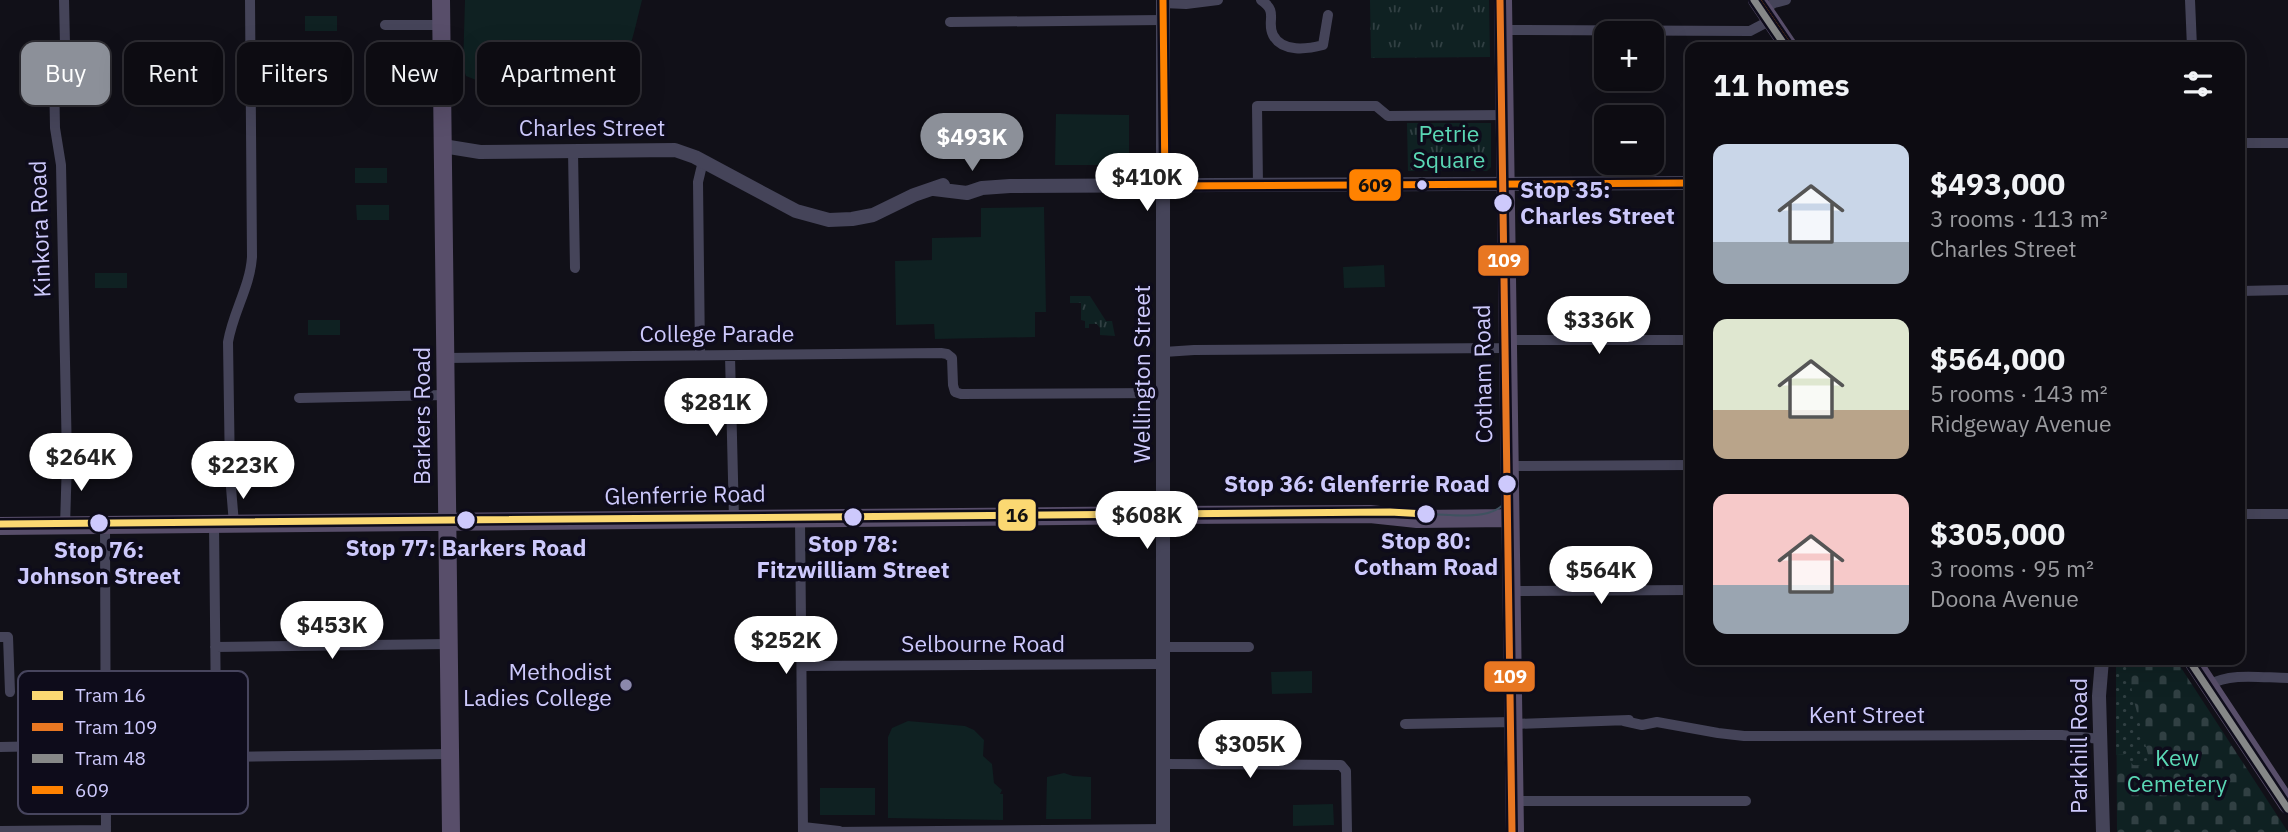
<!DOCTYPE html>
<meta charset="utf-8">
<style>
:root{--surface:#0d0c12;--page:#1b1a20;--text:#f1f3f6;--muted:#9a9b9f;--line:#2d2c32;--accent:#8c9099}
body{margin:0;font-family:"IBM Plex Sans",sans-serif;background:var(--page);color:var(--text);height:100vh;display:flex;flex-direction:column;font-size:26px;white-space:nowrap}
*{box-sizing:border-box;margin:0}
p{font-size:23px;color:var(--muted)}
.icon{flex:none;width:38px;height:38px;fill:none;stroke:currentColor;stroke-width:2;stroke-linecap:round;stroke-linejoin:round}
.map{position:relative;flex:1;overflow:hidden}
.panel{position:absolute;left:1685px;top:42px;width:560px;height:623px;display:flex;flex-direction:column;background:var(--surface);border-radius:14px;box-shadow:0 7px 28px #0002,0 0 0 2px var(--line)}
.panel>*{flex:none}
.hud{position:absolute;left:21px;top:42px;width:665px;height:63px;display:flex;gap:14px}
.controls{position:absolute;left:1594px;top:21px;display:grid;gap:14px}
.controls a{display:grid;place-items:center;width:70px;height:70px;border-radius:14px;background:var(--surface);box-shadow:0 7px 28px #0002,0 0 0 2px var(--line);font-size:35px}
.price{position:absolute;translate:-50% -60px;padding:0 16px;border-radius:24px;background:#fff;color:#222;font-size:23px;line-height:46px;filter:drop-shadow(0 2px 4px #0008)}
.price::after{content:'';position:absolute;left:50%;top:42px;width:21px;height:16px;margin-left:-10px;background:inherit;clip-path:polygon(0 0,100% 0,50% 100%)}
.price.selected{background:var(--accent);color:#fff}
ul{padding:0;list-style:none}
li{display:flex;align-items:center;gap:21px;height:175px;padding:0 28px}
li span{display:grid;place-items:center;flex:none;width:196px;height:140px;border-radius:14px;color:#555}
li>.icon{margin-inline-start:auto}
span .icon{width:84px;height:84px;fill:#fffc;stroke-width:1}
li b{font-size:30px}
h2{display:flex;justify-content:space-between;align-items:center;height:84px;padding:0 28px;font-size:30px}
.pill{padding:0 24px;border-radius:14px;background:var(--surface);box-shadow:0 7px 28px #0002,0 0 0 2px var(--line);font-size:24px;line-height:63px}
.pill.selected{background:var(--accent);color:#fff}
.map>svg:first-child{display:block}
</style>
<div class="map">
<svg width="2288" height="832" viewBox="0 0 2288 832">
<defs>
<pattern id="cemetery-stones" width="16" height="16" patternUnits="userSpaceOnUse" patternTransform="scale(1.75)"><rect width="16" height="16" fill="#0f2122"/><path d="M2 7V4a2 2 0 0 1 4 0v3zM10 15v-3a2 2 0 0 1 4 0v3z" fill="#314043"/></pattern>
<pattern id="park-tufts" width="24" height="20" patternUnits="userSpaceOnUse" patternTransform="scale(1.75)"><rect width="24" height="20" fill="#0f2122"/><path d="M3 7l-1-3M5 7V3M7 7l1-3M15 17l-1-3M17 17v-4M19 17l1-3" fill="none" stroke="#314043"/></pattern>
<pattern id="garden-dots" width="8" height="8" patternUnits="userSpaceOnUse" patternTransform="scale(1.75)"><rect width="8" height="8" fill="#0f2122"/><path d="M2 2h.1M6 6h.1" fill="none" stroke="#314043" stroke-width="1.8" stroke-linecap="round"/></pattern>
</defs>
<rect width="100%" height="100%" fill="#111018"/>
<path fill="#0f2122" d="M465 0H642C637 19 627 71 612 82L476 80 466 76 463 67Z
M305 16H337V31H305Z
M1056 114 1129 115V165H1055Z
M355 168H387V183H355Z
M356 205H389V220H357Z
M1044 207 1046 312H1035V337L935 339 934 324 896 325 895 261 932 260V238L981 237V208Z
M1384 265 1385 287 1344 288 1343 267Z
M95 273H127V288H95Z
M308 320H340V335H308Z
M1312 671V693L1272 694 1271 672Z
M908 721 965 726 974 730 984 740 983 756 992 764 994 783 1002 790 1000 794H1003V820L888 818V737L892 728Z
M1064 773 1073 776 1091 777V819H1046L1047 777Z
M820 788H875V815H820Z
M1333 804 1334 825 1293 826V805Z"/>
<path fill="url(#cemetery-stones)" d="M2116 660H2176L2288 832H2117Z"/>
<path fill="url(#park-tufts)" d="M1370 0H1489L1490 57 1371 58Z
M1407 123H1491V167L1487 171H1408Z
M1070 296H1090L1106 321H1112L1115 336 1100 335V328L1097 324H1089V328H1085V321L1081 320V303H1070Z"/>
<path fill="url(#garden-dots)" d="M2116 660H2127L2133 697 2151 766 2133 765 2124 754 2116 755Z"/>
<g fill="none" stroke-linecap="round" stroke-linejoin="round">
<path stroke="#454459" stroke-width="10" d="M64 0 65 45 54 75 55 128 61 165 67 460 65 526
M1261 0C1279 12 1266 21 1273 35 1282 53 1308 49 1323 45L1328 15
M2190 0 2192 47
M1163 3 1186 4 1218 0
M1763 9 1774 3 1786 0
M950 22 1163 20
M385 25H441
M1503 30 1750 31 1771 20
M2240 143H2288
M573 151 575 268
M1258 186 1257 106H1376L1388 116 1504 115
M2240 291 2288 290
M1507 340H1690
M1164 352 1194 350 1507 348
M700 355 698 182 703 161
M730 356 734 519
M446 358 941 353 947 354 952 358 953 385 955 392 961 394 1164 393
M299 398 446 395
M1509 466 1690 465
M2240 514H2288
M800 519 803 832
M214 524 217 809
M234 524 230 475 228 342C233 312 250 287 252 257L250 0
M105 525 106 832
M1511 591 1690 590
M0 637H8L10 692
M215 647 448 644
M1164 647H1249
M802 666 1164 664
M2209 685C2230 672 2264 678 2288 678
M1624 721 1642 725 1657 722 1718 733 1744 736 2062 735 2100 739
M1405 724 1513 722 1515 724 1629 720
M0 747 51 746
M217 757 450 754
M1164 764 1341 765 1346 771 1347 832
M1514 801H1746
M803 827 839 831
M0 831 106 830
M833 832 1164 829"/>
<path stroke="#454459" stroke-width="14" d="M1163 0V832
M443 146 480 152 675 150 695 157 796 211 829 220 852 219 873 215 914 195 943 185
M934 189 967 193 982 188 1010 186 1690 183
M2102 660 2099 696 2103 832"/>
<path stroke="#584e6a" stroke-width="18" d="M441 0 451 832
M1503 0 1515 832
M1757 0 1789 47
M0 526 1165 515 1370 514 1417 519 1509 518
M2192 660 2288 805"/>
<path stroke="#3f5260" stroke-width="2" d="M1426 514C1457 514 1509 526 1511 484"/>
<defs>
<path id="bus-1" d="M1163 0 1165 186
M1757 0 1789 47
M1165 186 1690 183"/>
</defs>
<use href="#bus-1" stroke="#0e0c1b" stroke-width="12"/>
<use href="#bus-1" stroke="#ff8200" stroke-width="7"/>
<defs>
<path id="tram-1" d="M0 524 1390 512 1426 514"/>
<path id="tram-2" d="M1500 0 1512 832"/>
<path id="tram-3" d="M1754 0 1786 47
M2189 660 2288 809"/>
</defs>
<use href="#tram-1" stroke="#0e0c1b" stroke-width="12"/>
<use href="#tram-2" stroke="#0e0c1b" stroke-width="12"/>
<use href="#tram-3" stroke="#0e0c1b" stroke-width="12"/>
<use href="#tram-1" stroke="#fbd872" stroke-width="7"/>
<use href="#tram-2" stroke="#e87722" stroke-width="7"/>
<use href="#tram-3" stroke="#868888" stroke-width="7"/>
</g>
<g fill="#cdc9fc" stroke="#0e0c1b" stroke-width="2.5">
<circle cx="1422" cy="185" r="6"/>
<circle cx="1503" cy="203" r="10"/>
<circle cx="1507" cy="484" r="10"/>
<circle cx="1426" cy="514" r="10"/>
<circle cx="853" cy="517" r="10"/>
<circle cx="466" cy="520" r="10"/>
<circle cx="99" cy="523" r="10"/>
</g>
<circle fill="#8b88ac" stroke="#0e0c1b" stroke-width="2.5" cx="626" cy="685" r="7"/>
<g text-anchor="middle" stroke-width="7" stroke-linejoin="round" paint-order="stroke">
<g font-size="23" fill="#cdc9fc" stroke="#0e0c1b">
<text x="592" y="136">Charles Street</text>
<text transform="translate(40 229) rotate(-92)" y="8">Kinkora Road</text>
<text x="717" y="342">College Parade</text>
<text transform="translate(1142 374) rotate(-90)" y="8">Wellington Street</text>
<text transform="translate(1483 374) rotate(-91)" y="8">Cotham Road</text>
<text transform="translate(422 416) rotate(-90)" y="8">Barkers Road</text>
<text transform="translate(685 495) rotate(-1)" y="8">Glenferrie Road</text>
<text x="983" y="652">Selbourne Road</text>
<text x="1867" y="723">Kent Street</text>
<text transform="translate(2079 746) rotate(-90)" y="8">Parkhill Road</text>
</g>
<g font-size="23" fill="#5ad7b5" stroke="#0e0c1b">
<text x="1449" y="142">Petrie<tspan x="1449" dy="26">Square</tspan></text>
<text x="2177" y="766">Kew<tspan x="2177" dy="26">Cemetery</tspan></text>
</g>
<g font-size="23" font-weight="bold" fill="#cdc9fc" stroke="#0e0c1b">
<text x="1520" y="198" text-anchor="start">Stop 35:<tspan x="1520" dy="26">Charles Street</tspan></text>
<text x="1490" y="492" text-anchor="end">Stop 36: Glenferrie Road</text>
<text x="1426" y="549">Stop 80:<tspan x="1426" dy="26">Cotham Road</tspan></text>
<text x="853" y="552">Stop 78:<tspan x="853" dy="26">Fitzwilliam Street</tspan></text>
<text x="466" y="556">Stop 77: Barkers Road</text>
<text x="99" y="558">Stop 76:<tspan x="99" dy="26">Johnson Street</tspan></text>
</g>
<g font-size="23" fill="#cdc9fc" stroke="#0e0c1b" text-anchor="end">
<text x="612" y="680">Methodist<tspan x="612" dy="26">Ladies College</tspan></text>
</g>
</g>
<rect x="18" y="671" width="230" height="143" rx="10" fill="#0e0c1b" stroke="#47455e" stroke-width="2"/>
<rect x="32" y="691" width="31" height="9" fill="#fbd872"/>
<rect x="32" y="723" width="31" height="8" fill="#e87722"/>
<rect x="32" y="754" width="31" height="9" fill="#868888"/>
<rect x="32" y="786" width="31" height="8" fill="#ff8200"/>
<g font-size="19" fill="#cdc9fc">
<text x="75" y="702">Tram 16</text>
<text x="75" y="734">Tram 109</text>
<text x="75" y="765">Tram 48</text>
<text x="75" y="797">609</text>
</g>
<g stroke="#0e0c1b" stroke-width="2.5">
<rect x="1348" y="168" width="54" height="34" rx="7" fill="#ff8200"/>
<rect x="1477" y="244" width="53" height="33" rx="7" fill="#e87722"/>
<rect x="997" y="498" width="40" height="34" rx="7" fill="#fbd872"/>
<rect x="1483" y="660" width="53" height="33" rx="7" fill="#e87722"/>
</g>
<g font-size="19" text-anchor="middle" font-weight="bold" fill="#fff">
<text x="1504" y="267">109</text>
<text x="1510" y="683">109</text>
</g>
<g font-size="19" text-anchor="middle" font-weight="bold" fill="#111">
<text x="1375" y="192">609</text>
<text x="1017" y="522">16</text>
</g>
</svg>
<div class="controls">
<a>+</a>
<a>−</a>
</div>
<b class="price selected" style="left:972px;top:173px">$493K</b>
<b class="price" style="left:1147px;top:213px">$410K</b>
<b class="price" style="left:1599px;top:356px">$336K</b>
<b class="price" style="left:716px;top:438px">$281K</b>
<b class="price" style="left:81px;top:493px">$264K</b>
<b class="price" style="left:243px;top:501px">$223K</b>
<b class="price" style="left:1147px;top:551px">$608K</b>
<b class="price" style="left:1601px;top:606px">$564K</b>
<b class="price" style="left:332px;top:661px">$453K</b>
<b class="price" style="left:786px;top:676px">$252K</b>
<b class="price" style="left:1250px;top:780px">$305K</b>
<div class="hud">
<a class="pill selected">Buy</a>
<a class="pill">Rent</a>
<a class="pill">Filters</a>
<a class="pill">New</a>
<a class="pill">Apartment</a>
</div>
<section class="panel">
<h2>11 homes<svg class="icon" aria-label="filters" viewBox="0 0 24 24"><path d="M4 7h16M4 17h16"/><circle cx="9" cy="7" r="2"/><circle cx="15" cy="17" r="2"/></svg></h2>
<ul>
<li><span style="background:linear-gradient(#c9d6e8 70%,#9aa5b1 0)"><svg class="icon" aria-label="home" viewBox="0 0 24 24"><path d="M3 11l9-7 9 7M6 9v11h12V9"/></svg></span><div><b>$493,000</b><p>3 rooms · 113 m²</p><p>Charles Street</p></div></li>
<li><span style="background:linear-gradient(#dfe7d0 65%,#b9a48a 0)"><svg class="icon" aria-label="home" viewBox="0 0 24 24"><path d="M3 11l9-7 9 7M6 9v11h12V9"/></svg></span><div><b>$564,000</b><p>5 rooms · 143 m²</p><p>Ridgeway Avenue</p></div></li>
<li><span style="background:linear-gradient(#f6c9c9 65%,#9aa5b1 0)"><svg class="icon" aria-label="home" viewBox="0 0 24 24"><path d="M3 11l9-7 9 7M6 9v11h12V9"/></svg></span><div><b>$305,000</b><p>3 rooms · 95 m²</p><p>Doona Avenue</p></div></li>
</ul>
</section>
</div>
